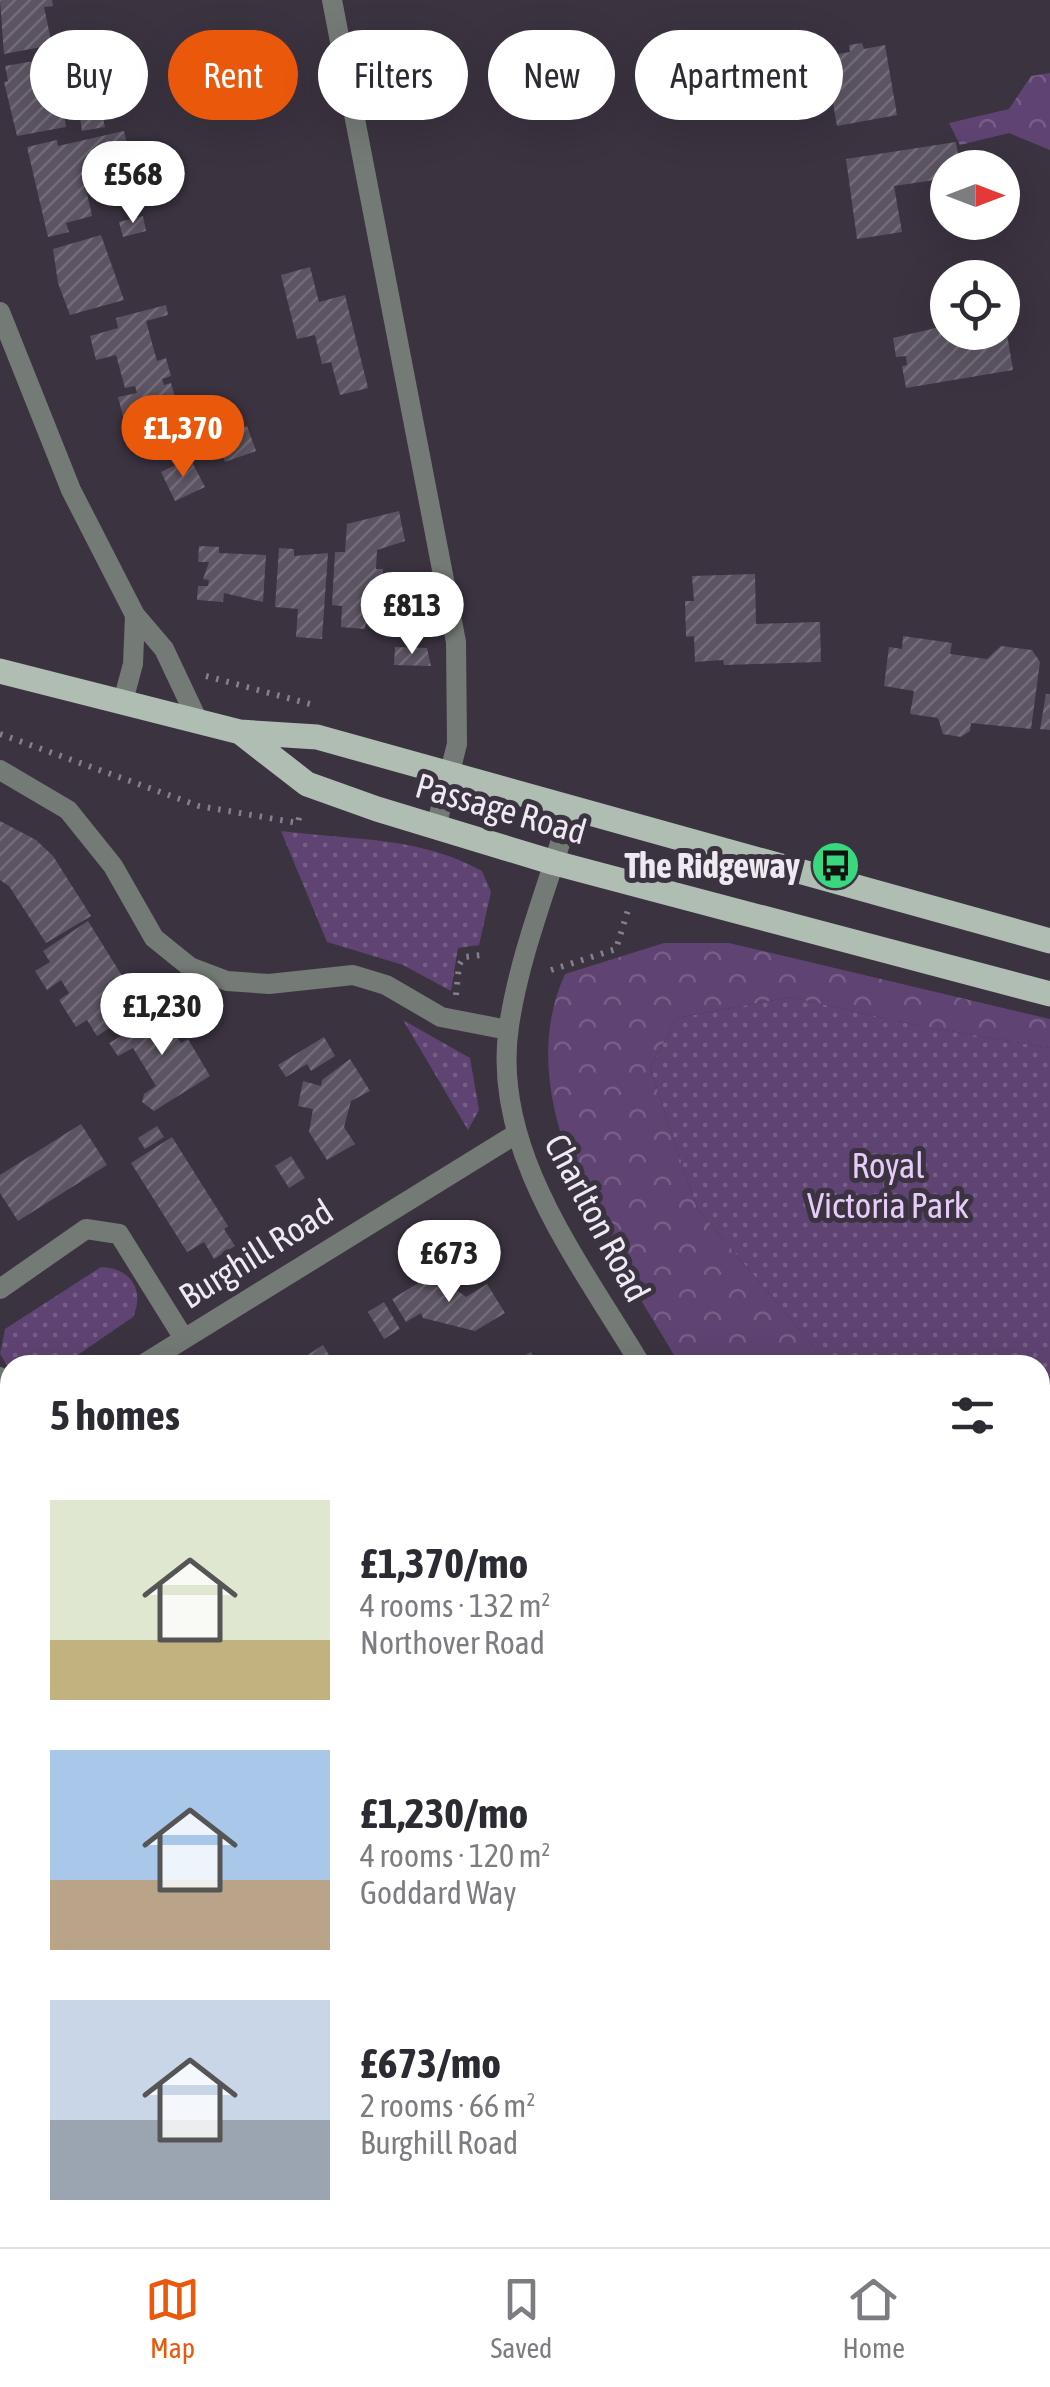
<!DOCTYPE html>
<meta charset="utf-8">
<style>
:root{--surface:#fff;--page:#f7f7f7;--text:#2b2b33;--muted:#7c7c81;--line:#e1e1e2;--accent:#ea580c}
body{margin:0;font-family:"Asap Condensed",sans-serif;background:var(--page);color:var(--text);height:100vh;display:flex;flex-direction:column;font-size:38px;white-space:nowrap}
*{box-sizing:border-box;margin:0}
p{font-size:32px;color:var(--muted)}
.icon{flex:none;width:55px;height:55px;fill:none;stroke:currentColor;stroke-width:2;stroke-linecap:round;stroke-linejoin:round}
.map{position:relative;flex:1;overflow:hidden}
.details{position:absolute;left:0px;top:1355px;width:1050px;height:892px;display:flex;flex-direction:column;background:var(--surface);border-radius:30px 30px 0 0;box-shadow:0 10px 40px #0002}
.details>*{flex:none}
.guide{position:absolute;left:30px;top:30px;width:990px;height:90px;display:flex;gap:20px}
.needle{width:65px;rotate:90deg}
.tools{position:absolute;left:930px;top:150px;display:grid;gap:20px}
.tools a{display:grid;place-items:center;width:90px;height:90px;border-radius:50%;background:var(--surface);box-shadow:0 10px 40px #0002;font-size:50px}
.price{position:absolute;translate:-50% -85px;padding:0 22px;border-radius:35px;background:#fff;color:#222;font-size:32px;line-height:65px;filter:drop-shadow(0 2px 5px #0008)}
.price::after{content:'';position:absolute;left:50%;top:60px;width:30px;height:22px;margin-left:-15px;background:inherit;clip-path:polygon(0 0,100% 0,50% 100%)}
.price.selected{background:var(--accent);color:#fff}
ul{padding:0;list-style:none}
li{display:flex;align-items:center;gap:30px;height:250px;padding:0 50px}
li span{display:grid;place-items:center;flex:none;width:280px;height:200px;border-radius:0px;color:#555}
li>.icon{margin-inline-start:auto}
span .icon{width:120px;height:120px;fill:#fffc;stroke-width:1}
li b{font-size:42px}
h2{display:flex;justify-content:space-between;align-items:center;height:120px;padding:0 50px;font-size:42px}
.pill{padding:0 35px;border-radius:45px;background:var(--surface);box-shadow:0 10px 40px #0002;font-size:35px;line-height:90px}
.pill.selected{background:var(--accent);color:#fff}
.dock{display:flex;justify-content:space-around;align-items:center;height:140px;border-top:2px solid var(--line);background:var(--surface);font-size:28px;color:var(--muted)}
.dock a{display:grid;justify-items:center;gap:5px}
.dock .selected{color:var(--accent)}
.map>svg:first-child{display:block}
</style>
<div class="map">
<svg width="1050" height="2247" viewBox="0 0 1050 2247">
<defs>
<pattern id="grass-dots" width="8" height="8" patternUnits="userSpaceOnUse" patternTransform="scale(2.5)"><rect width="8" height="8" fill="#5f4372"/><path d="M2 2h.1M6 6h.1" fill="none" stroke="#765e87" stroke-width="1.8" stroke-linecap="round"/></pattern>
<pattern id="forest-crowns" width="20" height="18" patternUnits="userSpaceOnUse" patternTransform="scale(2.5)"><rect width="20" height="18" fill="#5f4372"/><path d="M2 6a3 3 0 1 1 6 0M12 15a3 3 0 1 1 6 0" fill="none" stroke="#765e87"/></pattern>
<pattern id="building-hatch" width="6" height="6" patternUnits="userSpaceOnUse" patternTransform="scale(2.5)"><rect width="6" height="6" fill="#5c5462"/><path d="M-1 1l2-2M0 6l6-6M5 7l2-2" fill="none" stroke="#746d79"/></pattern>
</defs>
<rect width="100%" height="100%" fill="#3b3340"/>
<path fill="#463c4d" d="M10 1725V2204L0 2200V1729Z
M93 2238H878L884 2247H116Z"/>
<path fill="url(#grass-dots)" d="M281 831C350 840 419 836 482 871L491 892 479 945 458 948 451 991 403 965 327 942Z
M790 997 915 1025 1050 1048V1544L1040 1549V1365H817L818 1352 697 1208 650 1068 677 1018Z
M403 1020 470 1058 479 1110 468 1130Z
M101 1267C131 1268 145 1290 133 1317L63 1365H10V1370L0 1354 5 1329Z"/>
<path fill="url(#forest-crowns)" d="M1050 73V150L1009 133 960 145 949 123 1009 109 1031 76Z
M664 943H729L1050 1019V1048L915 1025 790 997 677 1018 650 1068 697 1208 818 1352 817 1365H680C616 1256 506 1104 565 974Z"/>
<path fill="url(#building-hatch)" d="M0 0H52L53 6 44 7 52 45 4 54Z
M862 43 864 49 885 45 897 115 837 126 825 56 850 52 849 45Z
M52 58 54 70 72 67 76 87 84 86 88 105 63 109 66 127 17 136 4 82 8 81 5 66Z
M102 114 105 127 82 131 80 118Z
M124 131 128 148 99 154 104 176 84 180 92 216 66 223 69 232 48 237 27 147 57 140 58 146Z
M956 142 960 168H948V178L894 186 902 232 857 239 846 159Z
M143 216 146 231 123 237 119 222Z
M101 235 124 300 70 315 58 283 53 249Z
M310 267 319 302 345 295 368 388 340 395 331 362 322 364 315 335 297 339 281 275Z
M166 305 168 315 146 321 157 361 166 358 171 376 162 379 164 385 171 383 182 424 187 423 191 439 147 450 142 415 124 420 118 397 137 393 135 386 125 388 116 355 96 360 90 336 118 328 116 318Z
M948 325V332H1002L1006 328 1013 370 906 388 902 366 907 365 906 356 896 357 893 338Z
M247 426 256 451 225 462 217 436Z
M190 458 205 487 175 501 161 472Z
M399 511 405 541 377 550 376 569H383L381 590 372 589 365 629 341 627 342 606 332 605 335 552H345L347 524Z
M199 546 219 547V553L266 555 263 602 224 593 223 602 197 600 198 586H208L209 580 203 579 209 562H198Z
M279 548 294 549V556L328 553 322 639 296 637 298 609 275 607Z
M755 574 756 624 820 622 821 662 724 665 723 660 695 662 694 636 686 637 685 601H694L692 576Z
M903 636 952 643 950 654 987 659 1001 646 1032 650 1040 662 1031 729 971 723 970 731 961 737 943 734 938 718 910 714 914 691 884 686 889 647 902 649Z
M395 647 427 648 431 666 394 665Z
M1046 694H1050V730L1040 729Z
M0 821 36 840 53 856 91 916 46 943 9 886 0 880Z
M88 921 142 1008 97 1036 87 1020 76 1027 59 1000 69 993 61 980 47 990 35 971 50 962 43 951Z
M157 1006 181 1043 188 1039 210 1076 154 1111 142 1102 144 1094 156 1086 133 1048 118 1056 109 1043 125 1034 122 1028Z
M324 1037 335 1056 311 1071 307 1064 286 1077 278 1065Z
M350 1059 370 1091 351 1101 344 1127 355 1144 327 1160 309 1132 313 1109 298 1106 303 1081 321 1086 322 1080Z
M81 1124 107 1165 18 1221 0 1193V1175Z
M157 1126 164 1137 145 1149 138 1138Z
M172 1137 228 1226 224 1229 235 1246 214 1259 204 1242 187 1252 131 1163Z
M291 1156 305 1178 289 1188 275 1166Z
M433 1274 443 1292 458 1291 466 1297 487 1284 505 1313 475 1331 423 1318 421 1313 406 1322 392 1299Z
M384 1302 400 1329 384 1339 368 1312Z
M323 1345 335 1365H292Z
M531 1352 538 1365H507Z
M10 1544V1602L0 1609V1551Z
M0 1982 10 1986V2060L0 2056Z
M0 2101 10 2105V2175L0 2171Z
M1043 2180 1050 2197V2244L1034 2247 1027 2238H1040Z
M167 2238H344L367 2247H190Z"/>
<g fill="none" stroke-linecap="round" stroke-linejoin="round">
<path stroke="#87808b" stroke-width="6" stroke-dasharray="2.5 8" stroke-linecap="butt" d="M206 676 310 704
M0 734 199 806 298 823 300 812
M551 970 616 949 628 910
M456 995 459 965 464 957 482 955"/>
<path stroke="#747a75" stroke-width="18" d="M0 1935 10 1939"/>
<path stroke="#747a75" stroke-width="20" d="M332 0 456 642 457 744 436 827
M0 312 71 490 135 615 164 649 197 719
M123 701 133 664 135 615
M0 770 68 810 113 866 154 938 190 967 227 981 269 984 353 975 386 985 441 1017 508 1030
M571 807C551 879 520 951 509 1026 490 1150 581 1264 641 1365
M0 1289 86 1229 119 1234 183 1337
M142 1365 516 1134
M0 1377 10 1392
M0 1461 10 1455
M1040 1999 1050 2015
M0 2247H1"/>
<path stroke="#afbdb3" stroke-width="25" d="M0 671 240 732 317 737 1050 941
M240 732 307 784 377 809 555 863 1050 994"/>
</g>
<defs>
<symbol id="bus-disc" viewBox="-11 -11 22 22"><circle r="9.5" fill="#39d87f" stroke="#3b3340"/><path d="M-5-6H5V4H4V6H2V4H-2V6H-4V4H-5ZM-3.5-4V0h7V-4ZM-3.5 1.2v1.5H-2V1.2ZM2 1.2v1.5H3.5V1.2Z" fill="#111"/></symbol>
</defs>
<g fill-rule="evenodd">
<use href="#bus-disc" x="808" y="838" width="55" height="55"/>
</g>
<g text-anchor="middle" stroke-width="10" stroke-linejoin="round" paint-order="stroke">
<g font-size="35" fill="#efeaf2" stroke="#3b3340">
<text transform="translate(501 809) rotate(16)" y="12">Passage Road</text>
<text transform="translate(597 1218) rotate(62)" y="12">Charlton Road</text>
<text transform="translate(256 1254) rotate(-32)" y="12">Burghill Road</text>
</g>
<g font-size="35" font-weight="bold" fill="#efeaf2" stroke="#3b3340" text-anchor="end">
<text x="800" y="878">The Ridgeway</text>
</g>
<g font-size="35" fill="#e7ccfa" stroke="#3b3340">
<text x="888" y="1178">Royal<tspan x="888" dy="40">Victoria Park</tspan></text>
</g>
</g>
</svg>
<div class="tools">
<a><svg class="needle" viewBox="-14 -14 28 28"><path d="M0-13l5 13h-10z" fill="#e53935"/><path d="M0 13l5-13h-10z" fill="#7c7c81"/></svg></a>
<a><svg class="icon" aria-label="locate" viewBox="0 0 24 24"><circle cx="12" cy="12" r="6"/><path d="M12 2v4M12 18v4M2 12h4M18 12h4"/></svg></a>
</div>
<b class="price" style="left:133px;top:226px">£568</b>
<b class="price selected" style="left:183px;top:480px">£1,370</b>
<b class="price" style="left:412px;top:657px">£813</b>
<b class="price" style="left:162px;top:1058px">£1,230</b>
<b class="price" style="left:449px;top:1305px">£673</b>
<div class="guide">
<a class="pill">Buy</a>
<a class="pill selected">Rent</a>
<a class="pill">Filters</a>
<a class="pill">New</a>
<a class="pill">Apartment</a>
</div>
<section class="details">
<h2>5 homes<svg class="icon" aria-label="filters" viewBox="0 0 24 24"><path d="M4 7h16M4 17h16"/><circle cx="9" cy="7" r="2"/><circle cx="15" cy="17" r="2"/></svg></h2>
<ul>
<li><span style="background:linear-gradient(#dfe7d0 70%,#c2b280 0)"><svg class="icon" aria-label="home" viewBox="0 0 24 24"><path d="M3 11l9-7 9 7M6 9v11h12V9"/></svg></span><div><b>£1,370/mo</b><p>4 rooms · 132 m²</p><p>Northover Road</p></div></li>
<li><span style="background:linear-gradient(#a9c7e8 65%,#b9a48a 0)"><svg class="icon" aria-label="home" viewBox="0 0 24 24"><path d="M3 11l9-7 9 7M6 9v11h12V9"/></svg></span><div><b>£1,230/mo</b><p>4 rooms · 120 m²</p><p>Goddard Way</p></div></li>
<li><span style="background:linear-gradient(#c9d6e8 60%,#9aa5b1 0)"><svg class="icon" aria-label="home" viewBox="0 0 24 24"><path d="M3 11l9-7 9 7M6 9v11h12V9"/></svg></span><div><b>£673/mo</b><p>2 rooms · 66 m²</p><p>Burghill Road</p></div></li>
</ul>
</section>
</div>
<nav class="dock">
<a class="selected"><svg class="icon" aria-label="map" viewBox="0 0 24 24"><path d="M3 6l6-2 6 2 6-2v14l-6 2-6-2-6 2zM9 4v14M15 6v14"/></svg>Map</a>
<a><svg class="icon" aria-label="saved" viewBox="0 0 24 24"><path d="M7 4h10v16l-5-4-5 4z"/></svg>Saved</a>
<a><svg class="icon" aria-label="home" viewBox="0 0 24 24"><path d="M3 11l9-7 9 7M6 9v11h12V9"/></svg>Home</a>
</nav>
